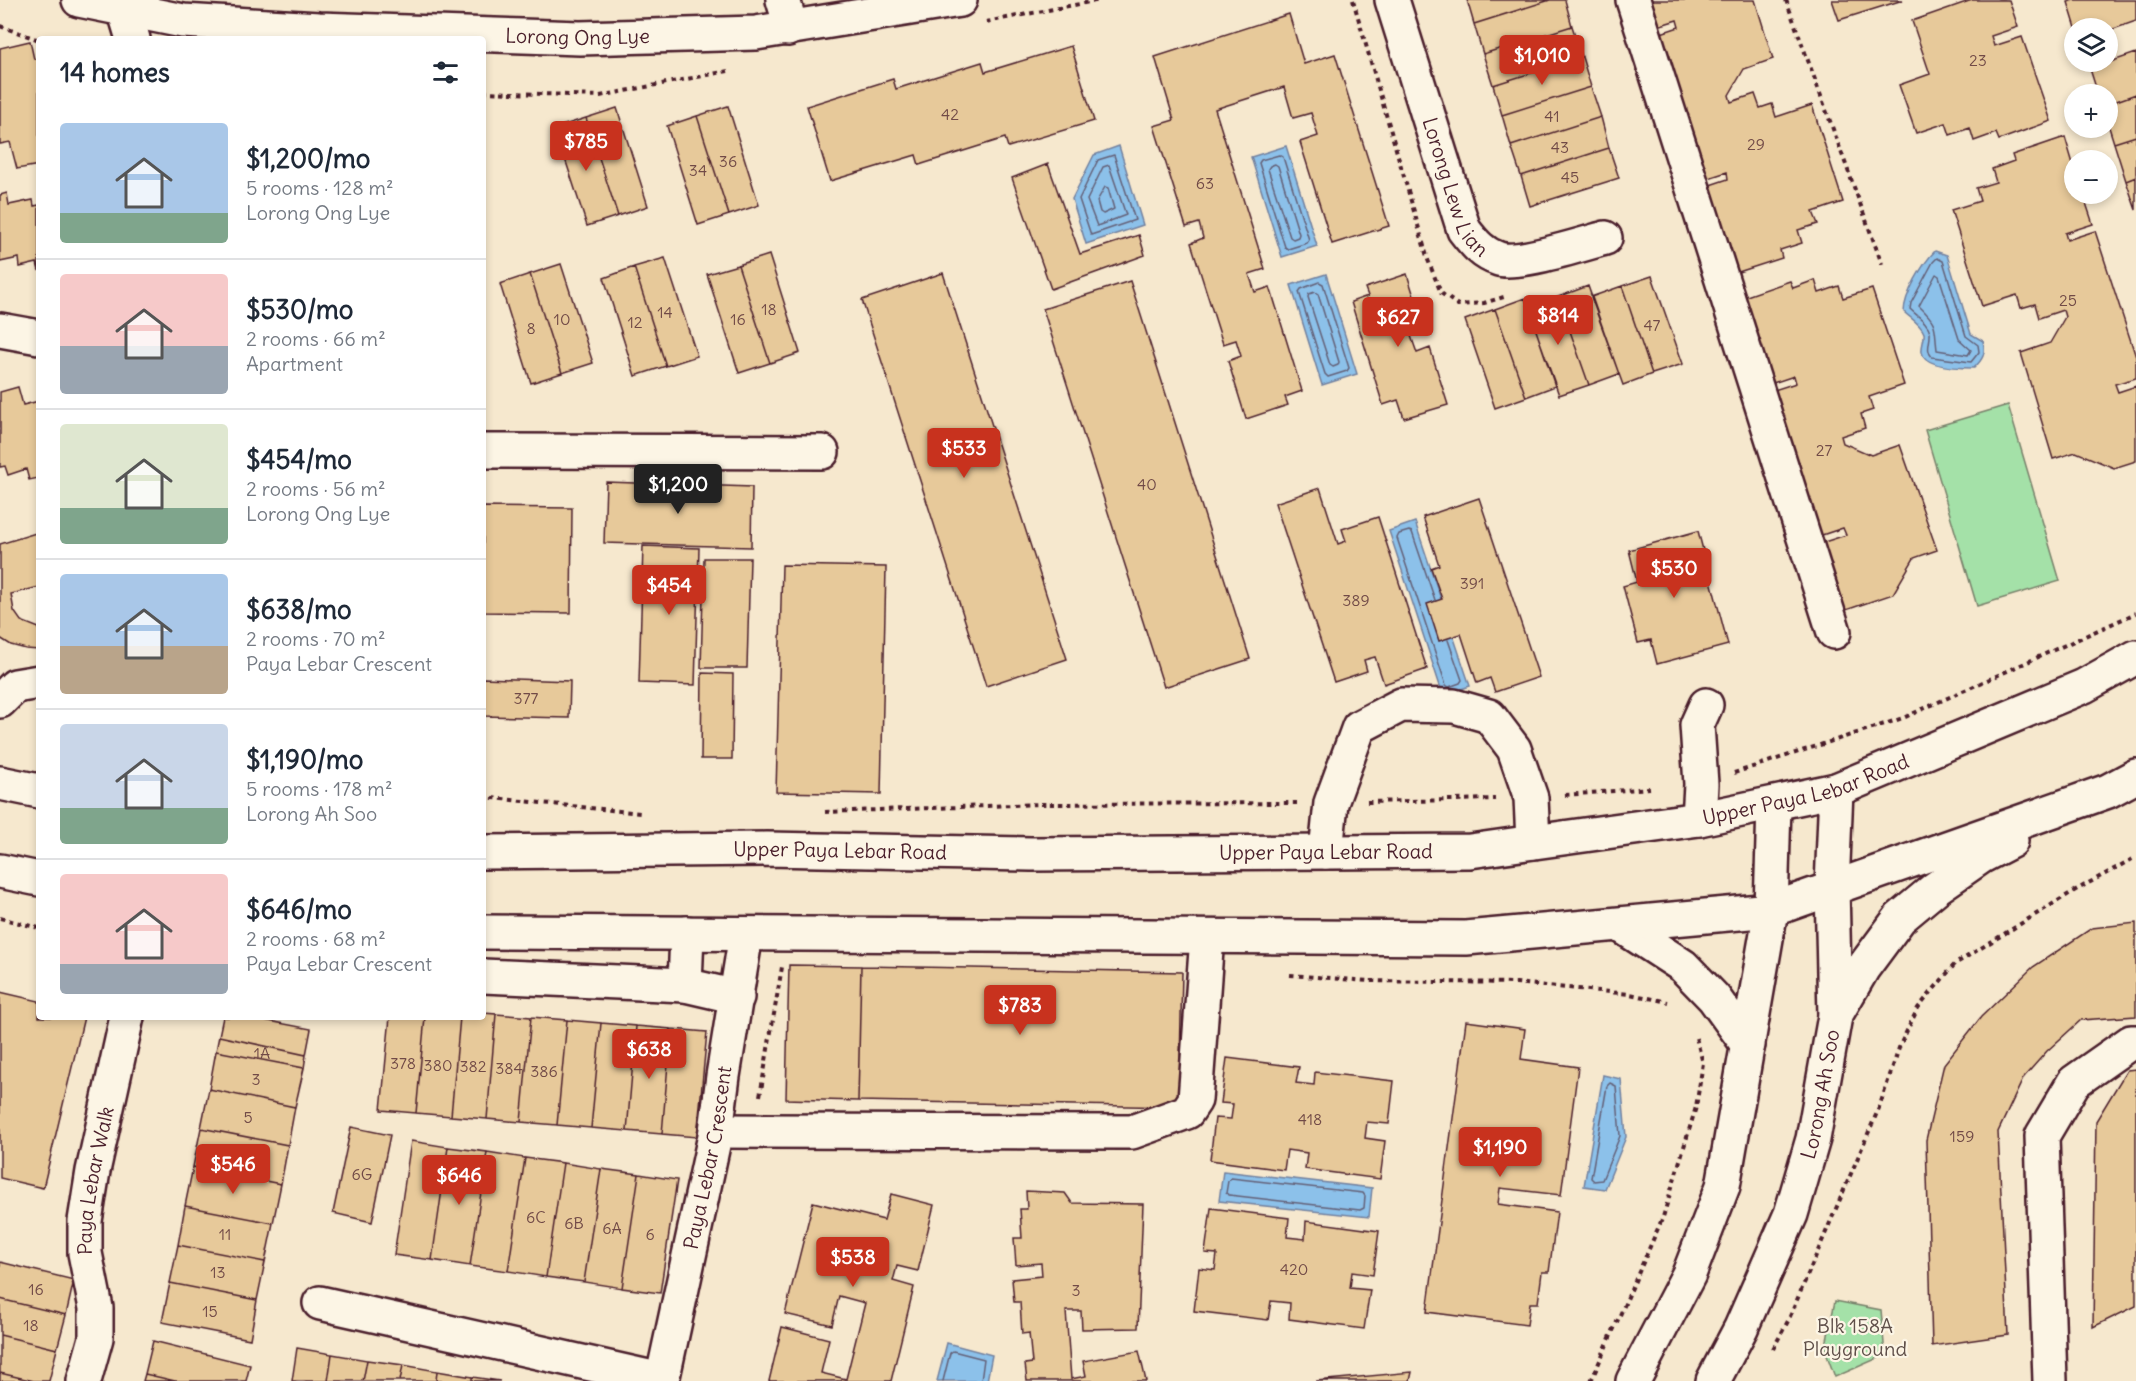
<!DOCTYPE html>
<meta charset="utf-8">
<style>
:root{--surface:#fff;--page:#f6f6f7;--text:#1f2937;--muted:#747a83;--line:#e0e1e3;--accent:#c8321e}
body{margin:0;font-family:Delius,sans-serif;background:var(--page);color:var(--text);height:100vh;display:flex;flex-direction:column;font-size:22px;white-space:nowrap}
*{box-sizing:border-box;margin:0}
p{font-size:20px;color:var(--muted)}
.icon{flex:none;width:33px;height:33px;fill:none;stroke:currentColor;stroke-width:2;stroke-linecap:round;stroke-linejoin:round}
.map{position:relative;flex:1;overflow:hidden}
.side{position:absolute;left:36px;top:36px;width:450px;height:984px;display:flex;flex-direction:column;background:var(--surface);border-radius:6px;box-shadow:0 3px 9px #0003}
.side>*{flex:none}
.fabs{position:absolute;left:2064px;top:18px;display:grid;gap:12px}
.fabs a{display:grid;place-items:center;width:54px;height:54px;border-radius:50%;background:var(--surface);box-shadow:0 3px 9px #0003;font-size:30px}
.price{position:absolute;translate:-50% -51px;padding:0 14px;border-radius:6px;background:var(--accent);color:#fff;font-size:20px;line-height:39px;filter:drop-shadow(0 2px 3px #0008)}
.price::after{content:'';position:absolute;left:50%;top:36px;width:18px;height:14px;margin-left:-9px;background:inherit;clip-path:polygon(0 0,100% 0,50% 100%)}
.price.current{background:#222;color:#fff}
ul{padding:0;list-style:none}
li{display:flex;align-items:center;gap:18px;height:150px;padding:0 24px}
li+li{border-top:2px solid var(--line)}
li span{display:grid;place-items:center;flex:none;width:168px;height:120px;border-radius:6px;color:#555}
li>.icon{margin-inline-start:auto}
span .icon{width:72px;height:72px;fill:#fffc;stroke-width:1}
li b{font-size:26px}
h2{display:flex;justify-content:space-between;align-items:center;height:72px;padding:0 24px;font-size:26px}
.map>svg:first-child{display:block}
</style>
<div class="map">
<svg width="2136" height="1381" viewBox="0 0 2136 1381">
<rect width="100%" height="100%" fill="#f6e8ce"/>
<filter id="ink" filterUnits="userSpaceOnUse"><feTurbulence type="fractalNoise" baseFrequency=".0167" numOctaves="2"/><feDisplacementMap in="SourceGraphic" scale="12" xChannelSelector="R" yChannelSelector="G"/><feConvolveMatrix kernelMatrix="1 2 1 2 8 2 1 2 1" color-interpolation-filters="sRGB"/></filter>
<g filter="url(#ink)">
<path fill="#a4e1a8" stroke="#77806a" stroke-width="1.5" d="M2008 405 2060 581 1977 606 1925 430Z
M1835 1301 1881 1310 1885 1355 1835 1377 1825 1350Z"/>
<path fill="#8cc1ea" stroke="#72809e" stroke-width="1.5" d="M1119 146 1143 225 1086 244 1072 199 1094 155Z
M1286 146 1317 246 1282 257 1251 157Z
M1935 251 1947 255 1971 334 1983 341C1986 354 1983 359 1974 368 1961 368 1924 368 1922 352 1921 346 1925 339 1924 333 1921 324 1910 318 1904 312 1904 295 1923 263 1935 251Z
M1326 274 1357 374 1322 385 1291 285Z
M1415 522 1470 686 1443 695 1389 531Z
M1603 1075 1621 1079 1626 1137 1605 1189 1584 1186Z
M1223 1171 1372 1188 1369 1217 1219 1201Z
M947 1343 992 1355 987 1381H937Z"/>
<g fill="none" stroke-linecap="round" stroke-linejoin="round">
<path stroke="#646077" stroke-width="1.5" d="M1114 155 1135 220 1091 235 1079 199 1098 160Z
M1279 155 1283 157 1309 240 1307 243 1288 249 1285 247 1259 163 1261 160Z
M1275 164 1278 166 1299 234 1298 237 1293 239 1290 237 1268 169 1270 166Z
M1109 165 1126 215 1097 226 1087 200 1103 167Z
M1105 187 1108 188 1114 209 1103 214 1100 212 1097 201Z
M1937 258 1943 261 1966 336 1978 345 1979 352 1971 362 1932 357C1925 349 1931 342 1930 332 1928 322 1917 316 1910 309L1911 303 1933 262Z
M1936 274 1939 276 1959 339 1971 350 1968 355 1937 350C1934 326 1939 325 1919 306Z
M1319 282 1323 284 1349 368 1347 371 1328 377 1325 374 1299 292 1301 289Z
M1315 292 1318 294 1339 362 1338 365 1333 367 1330 365 1308 297 1309 294Z
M1435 600 1412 532 1409 531 1399 534 1397 538 1446 685 1449 687 1460 683 1462 680 1448 640
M1610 1083 1616 1086 1620 1136 1602 1180 1594 1181 1591 1178 1607 1086Z
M1231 1178 1363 1193 1365 1196 1364 1208 1360 1210 1229 1195 1226 1193 1228 1181Z
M943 1381 950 1353 953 1351 984 1359 981 1381"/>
</g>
<path fill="#e7c99a" stroke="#4a1f2b" stroke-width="1.5" d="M1467 0H1550L1474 24Z
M1550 0H1565L1572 26 1483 54 1474 24Z
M1639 0H1755L1773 59 1744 69 1729 95 1731 102 1755 94 1760 108 1772 104 1776 117 1812 105 1843 202 1813 212 1818 224 1798 230 1802 243 1780 250 1782 258 1729 275 1701 188 1728 179 1727 172 1699 181 1652 36 1679 27 1677 20 1648 29Z
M1832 0H1903L1839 20Z
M1972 0H2009L2018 27 1991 36 1994 46 2022 37 2051 121 1999 140 1996 133 1974 141 1970 128 1950 135 1946 123 1916 133 1899 85 1930 74 1912 21Z
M2074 0H2136V21L2108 31V28H2076L2068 2Z
M1289 14 1304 64 1335 54 1389 226 1332 244 1300 142 1318 136 1311 113 1293 118 1284 87 1215 109 1265 269 1249 274 1255 292 1270 287 1302 391 1285 397 1288 405 1246 419 1228 361 1241 356 1236 340 1223 344 1191 243 1203 238 1199 223 1186 227 1154 126 1174 120 1155 57Z
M1572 26 1582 57 1493 85 1483 54Z
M30 41 34 59 39 58V165L17 169 10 142 0 144V48Z
M1071 46 1094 121 1008 147 1005 138 919 165 916 155 830 181 807 106 893 79 896 89 982 62 985 72Z
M2136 53V94L2108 104V94H2098L2090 69Z
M1582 57 1591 87 1502 115 1493 85Z
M1591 87 1601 117 1511 146 1502 115Z
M2136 94V136L2114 143 2108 124V104Z
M728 106 759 205 729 215 697 116Z
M617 108 648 206 618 216 586 118Z
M697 116 729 215 698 225 667 126Z
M1601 117 1609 148 1521 176 1511 146Z
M586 118 618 216 587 226 555 128Z
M2136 136V177L2126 181 2114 143Z
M2065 137 2074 167V194H2083L2093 224 2065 233 2067 240 2095 231 2136 357V378L2115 384 2118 392 2136 386V461L2114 468 2076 452 2053 459 2021 353 2050 343 2065 317 2063 310 2039 318 2035 304 2021 308 2017 295 1982 306 1951 210 1980 201 1976 188 1996 182 1992 169 2014 161 2012 155Z
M1609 148 1619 178 1530 206 1521 176Z
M1048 164 1080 254 1139 235 1145 255 1051 289 1012 178Z
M2136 177V210L2126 181Z
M7 193 9 205 33 200 34 206 39 205V271L37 263 20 267 19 258 0 262V195Z
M769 255 800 353 770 363 738 265Z
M665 258 697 356 666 366 634 267Z
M561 264 593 363 562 373 530 274Z
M738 265 770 363 739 373 707 274Z
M634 267 666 366 635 376 604 278Z
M943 273 1067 659 986 686 862 300Z
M530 274 562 373 531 383 500 284Z
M1407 274 1425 331 1411 336 1417 353 1430 348 1448 405 1404 418 1398 400 1383 405 1351 302 1368 296 1365 288Z
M1652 276 1683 364 1652 374 1622 286Z
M1815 280 1819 293 1839 286 1843 298 1872 289 1904 385 1869 397 1873 410 1861 414 1865 428 1841 436 1843 443 1871 455 1900 445 1937 550 1914 558 1893 594 1840 612 1818 544 1846 535 1843 528 1816 537 1768 392 1796 383 1794 376 1767 385 1738 299 1790 281 1793 288Z
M1130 281 1250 659 1164 687 1043 309Z
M1588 286 1619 374 1589 385 1558 297Z
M1622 286 1652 374 1623 385 1591 297Z
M1558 297 1589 385 1559 395 1528 308Z
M1525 298 1555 386 1526 397 1495 309Z
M1495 309 1526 397 1495 408 1465 320Z
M18 387 23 405 39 401V478L29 480 26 469 8 475 5 466 0 467V392Z
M606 482 752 487 751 547 604 543Z
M1320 488 1338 544 1346 541 1342 529 1378 517 1427 669 1384 684 1375 657 1364 660 1367 671 1334 682 1275 503Z
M1479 498 1539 677 1495 692 1490 678 1477 683 1461 634 1439 641 1427 604 1442 599 1431 568 1439 565 1423 517Z
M483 507 572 508 571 613 483 612Z
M1698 531 1728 645 1657 664 1651 640 1638 643 1623 586 1637 582 1629 550Z
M39 532V587L11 594 14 611 21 621 39 628V650L26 649 11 645 0 638V544Z
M643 546 699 548 695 685 639 683Z
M704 558H750L747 668H701Z
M782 565 886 567 881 794 776 792Z
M702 673 733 674 732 759H701Z
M483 678 570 681 569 718 483 716Z
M2136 923V1016L2081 1020 2047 1051 2024 1077 1998 1132 2008 1335 1932 1346 1926 1140 1944 1064 1981 1017 2033 967 2092 928Z
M789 965 861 966 858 1101 786 1099Z
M861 966 1182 972 1179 1107 858 1101Z
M0 992 39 1001V1017H84L43 1188 0 1178Z
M483 1013 496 1014 487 1119 451 1116 460 1017H483Z
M496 1014 531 1017 521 1122 487 1119Z
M223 1017H248L311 1029 306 1055 219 1036Z
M390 1017H425L416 1113 381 1110Z
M425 1017H460L451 1116 416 1113Z
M531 1017 567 1020 557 1125 521 1122Z
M567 1020 601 1023 591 1128 557 1125Z
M1466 1021 1525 1029 1521 1059 1578 1067 1561 1195 1500 1188 1498 1204 1557 1212 1549 1272H1542L1538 1303H1530L1527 1325 1427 1312Z
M601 1023 636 1026 627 1131 591 1128Z
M636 1026 671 1029 662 1134 627 1131Z
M671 1029 707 1032 697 1137 662 1134Z
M219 1036 306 1055 304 1068 216 1051Z
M216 1051 304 1068 295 1107 209 1089Z
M1227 1058 1299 1067 1296 1083 1314 1085 1315 1072 1394 1081 1389 1124 1367 1122 1365 1138 1385 1141 1380 1179 1305 1169 1307 1153 1287 1150 1284 1170 1210 1160 1215 1118 1231 1119 1233 1104 1221 1103Z
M2136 1069V1306L2093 1327 2096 1121 2127 1070Z
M209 1089 295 1107 288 1145 201 1128Z
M351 1127 390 1135 372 1222 333 1213Z
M201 1128 288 1145 281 1184 193 1167Z
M411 1141 448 1147 432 1260 394 1255Z
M448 1147 487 1152 470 1266 432 1260Z
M487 1152 525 1158 508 1271 470 1266Z
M525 1158 563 1163 546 1277 508 1271Z
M563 1163 601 1169 584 1282 546 1277Z
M193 1167 281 1184 273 1223 185 1206Z
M601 1169 639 1174 622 1288 584 1282Z
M639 1174 677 1180 660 1293 622 1288Z
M1026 1191 1065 1193 1072 1203 1143 1204 1138 1328 1082 1329 1081 1311H1066L1071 1379 1086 1376 1083 1361 1139 1351 1146 1381H1027L1025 1364 1032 1363 1029 1333 1022 1334 1020 1302H1014L1012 1279 1042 1276 1041 1263 1016 1265 1014 1238H1022L1020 1209H1027Z
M891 1194 934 1205 918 1271 897 1266 893 1281 914 1287 891 1381H769L782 1327 829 1339 821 1373 846 1379 865 1303 839 1296 832 1325 785 1314 813 1202 884 1220Z
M185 1206 273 1223 265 1262 178 1245Z
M1211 1208 1289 1218 1287 1237 1305 1239 1306 1221 1379 1231 1373 1275 1352 1272 1350 1288 1370 1290 1364 1329 1289 1319 1290 1303 1271 1301 1268 1320 1194 1311 1199 1268 1215 1270 1217 1254 1205 1253Z
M178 1245 265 1262 257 1300 170 1283Z
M0 1262 74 1280 66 1315 0 1299Z
M170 1283 257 1300 250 1339 162 1322Z
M0 1299 66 1315 57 1349 0 1335Z
M0 1335 57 1349 49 1381H34L0 1373Z
M153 1341 250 1365 246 1381H175L145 1374Z
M297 1348 332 1354 328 1381H292Z
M332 1354 367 1360 363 1381H328Z
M367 1360 403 1365 400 1381H363Z
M403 1365 437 1371 436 1381H400Z
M437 1371 472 1377V1381H436Z
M1412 1372 1410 1381H1316Z
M0 1373 34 1381H0Z
M145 1374 175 1381H143Z
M472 1377 500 1381H472Z"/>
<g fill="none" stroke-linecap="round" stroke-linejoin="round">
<defs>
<g id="minor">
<path id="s1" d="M79 0 183 21 319 29 580 38 756 33 960 0"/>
<path d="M783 0 787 13 788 29"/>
<path id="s2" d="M1392 0 1464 230C1474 243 1483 254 1499 259 1517 265 1584 244 1605 238"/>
<path d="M1633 0 1834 632"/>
<path d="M124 9 133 39"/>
<path d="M0 330 39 337"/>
<path d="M483 451 822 452"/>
<path d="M0 701 15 686 39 682"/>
<path d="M1699 819 1701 784 1697 725 1706 705"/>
<path d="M1326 852 1331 803 1359 727 1401 705 1454 706 1489 716 1514 749 1531 798 1533 842"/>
<path d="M483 976 685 985 737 997"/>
<path d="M685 985 687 933"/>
<path d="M716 1131 1132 1132 1187 1112 1195 1100 1207 937"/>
<path d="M320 1303 662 1380"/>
<path id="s3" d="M84 1381 96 1338V1308L85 1253V1221L93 1171 127 1017"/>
<path id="s4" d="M662 1381 716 1131 723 1076 746 934"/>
<path d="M2050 1381 2042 1136 2074 1082 2131 1042H2136"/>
</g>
<g id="major">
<path d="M0 783 39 791"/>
<path id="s5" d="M483 852 767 849 1031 854 1470 851 1699 819 1836 790 2084 686 2136 657"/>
<path d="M0 871 39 879"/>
<path d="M1620 925 1683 966 1714 998 1748 1045"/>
<path d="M483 932 1466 938 1771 910 2108 791 2136 776"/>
<path d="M1835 1016 1863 968 1900 918 1936 888 1982 856 2011 841"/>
<path d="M1633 1381 1689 1274 1723 1186 1771 910 1774 804"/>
<path id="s6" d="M1713 1381 1741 1328 1791 1214 1813 1139 1835 1016 1832 887 1836 790"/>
</g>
</defs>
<use href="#minor" stroke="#4a1f2b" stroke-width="38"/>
<use href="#major" stroke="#4a1f2b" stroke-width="38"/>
<path stroke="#4a1f2b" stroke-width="4" stroke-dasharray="4.5 4.5" stroke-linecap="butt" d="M1353 0 1428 260 1441 293 1458 305 1484 303 1507 296
M1786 0 1882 264
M986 22 1100 0
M0 26 39 40
M483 92 600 96 728 71
M1734 773 1903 718 2136 613
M1565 795 1650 788
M483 797 640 813
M1367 802 1495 799
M825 812 1041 804 1297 803
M0 918 39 928
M1290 975 1368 981 1516 983 1630 994 1668 1002
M760 1096 782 967
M1773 1349 1788 1321 1879 1108 1900 1045 1918 1008 1955 964 2074 891 2136 857
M1591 1381 1663 1217 1696 1107 1703 1063 1695 1034"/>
<use href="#minor" stroke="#fcf5e5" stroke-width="33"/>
<use href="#major" stroke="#fcf5e5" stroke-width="33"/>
</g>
</g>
<g text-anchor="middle" stroke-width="4.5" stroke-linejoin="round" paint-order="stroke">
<g font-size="16" fill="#714a47">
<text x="1978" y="66">23</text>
<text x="950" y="120">42</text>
<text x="1552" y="122">41</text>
<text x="1756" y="150">29</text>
<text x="1560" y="153">43</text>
<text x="728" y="167">36</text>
<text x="698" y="176">34</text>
<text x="1570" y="183">45</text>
<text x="1205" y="189">63</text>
<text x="2068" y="306">25</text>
<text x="769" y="315">18</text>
<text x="665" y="318">14</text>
<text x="562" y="325">10</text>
<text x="738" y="325">16</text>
<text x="635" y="328">12</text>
<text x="1652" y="331">47</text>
<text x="531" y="334">8</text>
<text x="1824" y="456">27</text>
<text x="1147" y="490">40</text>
<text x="1472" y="589">391</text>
<text x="1356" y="606">389</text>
<text x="526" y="704">377</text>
<text x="262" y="1059">1A</text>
<text x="403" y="1069">378</text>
<text x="438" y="1071">380</text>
<text x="473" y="1072">382</text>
<text x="509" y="1074">384</text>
<text x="544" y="1077">386</text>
<text x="256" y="1085">3</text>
<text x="248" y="1123">5</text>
<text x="1310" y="1125">418</text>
<text x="1962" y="1142">159</text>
<text x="362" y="1180">6G</text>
<text x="536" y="1223">6C</text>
<text x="574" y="1229">6B</text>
<text x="612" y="1234">6A</text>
<text x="225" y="1240">11</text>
<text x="650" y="1240">6</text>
<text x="1294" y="1275">420</text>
<text x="218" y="1278">13</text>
<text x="36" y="1295">16</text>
<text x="1076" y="1296">3</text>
<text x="210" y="1317">15</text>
<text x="31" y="1331">18</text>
</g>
<g font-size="20" fill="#4a1f2b" stroke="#fcf5e5">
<text dy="7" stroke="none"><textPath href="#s1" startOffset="501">Lorong Ong Lye</textPath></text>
<text dy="7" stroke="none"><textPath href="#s2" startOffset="198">Lorong Lew Lian</textPath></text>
<text dy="7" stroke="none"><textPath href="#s5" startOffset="1329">Upper Paya Lebar Road</textPath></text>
<text dy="7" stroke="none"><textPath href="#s5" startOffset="357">Upper Paya Lebar Road</textPath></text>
<text dy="7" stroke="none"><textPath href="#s5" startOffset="843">Upper Paya Lebar Road</textPath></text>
<text dy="7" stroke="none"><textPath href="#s6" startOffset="308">Lorong Ah Soo</textPath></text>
<text dy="7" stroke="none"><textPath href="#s4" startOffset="228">Paya Lebar Crescent</textPath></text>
<text dy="7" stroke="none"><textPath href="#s3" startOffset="204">Paya Lebar Walk</textPath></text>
</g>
<g font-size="20" fill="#60504a" stroke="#fcf5e5">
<text x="1855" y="1333">Blk 158A<tspan x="1855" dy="23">Playground</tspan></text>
</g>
</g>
</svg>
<div class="fabs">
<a><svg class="icon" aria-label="layers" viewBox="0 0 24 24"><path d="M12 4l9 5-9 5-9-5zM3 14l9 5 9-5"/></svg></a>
<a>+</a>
<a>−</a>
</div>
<b class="price" style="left:1542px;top:86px">$1,010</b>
<b class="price" style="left:586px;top:172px">$785</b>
<b class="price" style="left:1558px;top:346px">$814</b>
<b class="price" style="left:1398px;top:348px">$627</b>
<b class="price" style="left:964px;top:479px">$533</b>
<b class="price current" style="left:678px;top:515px">$1,200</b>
<b class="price" style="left:1674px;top:599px">$530</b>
<b class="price" style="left:669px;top:616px">$454</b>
<b class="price" style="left:1020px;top:1036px">$783</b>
<b class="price" style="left:649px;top:1080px">$638</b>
<b class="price" style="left:1500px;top:1178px">$1,190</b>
<b class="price" style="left:233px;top:1195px">$546</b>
<b class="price" style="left:459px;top:1206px">$646</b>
<b class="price" style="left:853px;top:1288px">$538</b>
<section class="side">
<h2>14 homes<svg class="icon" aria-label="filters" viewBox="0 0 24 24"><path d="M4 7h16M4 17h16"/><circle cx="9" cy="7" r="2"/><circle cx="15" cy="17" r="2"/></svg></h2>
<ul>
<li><span style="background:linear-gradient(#a9c7e8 75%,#7fa58c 0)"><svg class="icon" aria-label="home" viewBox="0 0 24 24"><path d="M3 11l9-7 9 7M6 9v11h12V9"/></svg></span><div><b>$1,200/mo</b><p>5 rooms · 128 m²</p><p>Lorong Ong Lye</p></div></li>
<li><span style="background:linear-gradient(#f6c9c9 60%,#9aa5b1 0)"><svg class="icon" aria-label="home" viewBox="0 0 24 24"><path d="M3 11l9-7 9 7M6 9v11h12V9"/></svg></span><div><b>$530/mo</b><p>2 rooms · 66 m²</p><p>Apartment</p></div></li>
<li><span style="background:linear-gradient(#dfe7d0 70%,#7fa58c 0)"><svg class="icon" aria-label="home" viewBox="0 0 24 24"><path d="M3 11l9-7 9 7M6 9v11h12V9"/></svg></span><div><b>$454/mo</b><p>2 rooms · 56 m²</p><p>Lorong Ong Lye</p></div></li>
<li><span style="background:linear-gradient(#a9c7e8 60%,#b9a48a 0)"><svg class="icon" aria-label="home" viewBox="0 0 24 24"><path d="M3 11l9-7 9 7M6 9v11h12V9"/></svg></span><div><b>$638/mo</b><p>2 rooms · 70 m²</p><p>Paya Lebar Crescent</p></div></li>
<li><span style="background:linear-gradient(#c9d6e8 70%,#7fa58c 0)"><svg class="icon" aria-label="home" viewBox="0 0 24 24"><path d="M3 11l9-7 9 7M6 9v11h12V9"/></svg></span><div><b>$1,190/mo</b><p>5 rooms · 178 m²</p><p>Lorong Ah Soo</p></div></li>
<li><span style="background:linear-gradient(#f6c9c9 75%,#9aa5b1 0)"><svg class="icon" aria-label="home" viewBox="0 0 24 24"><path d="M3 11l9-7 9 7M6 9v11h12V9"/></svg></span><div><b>$646/mo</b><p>2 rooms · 68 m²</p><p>Paya Lebar Crescent</p></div></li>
</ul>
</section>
</div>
